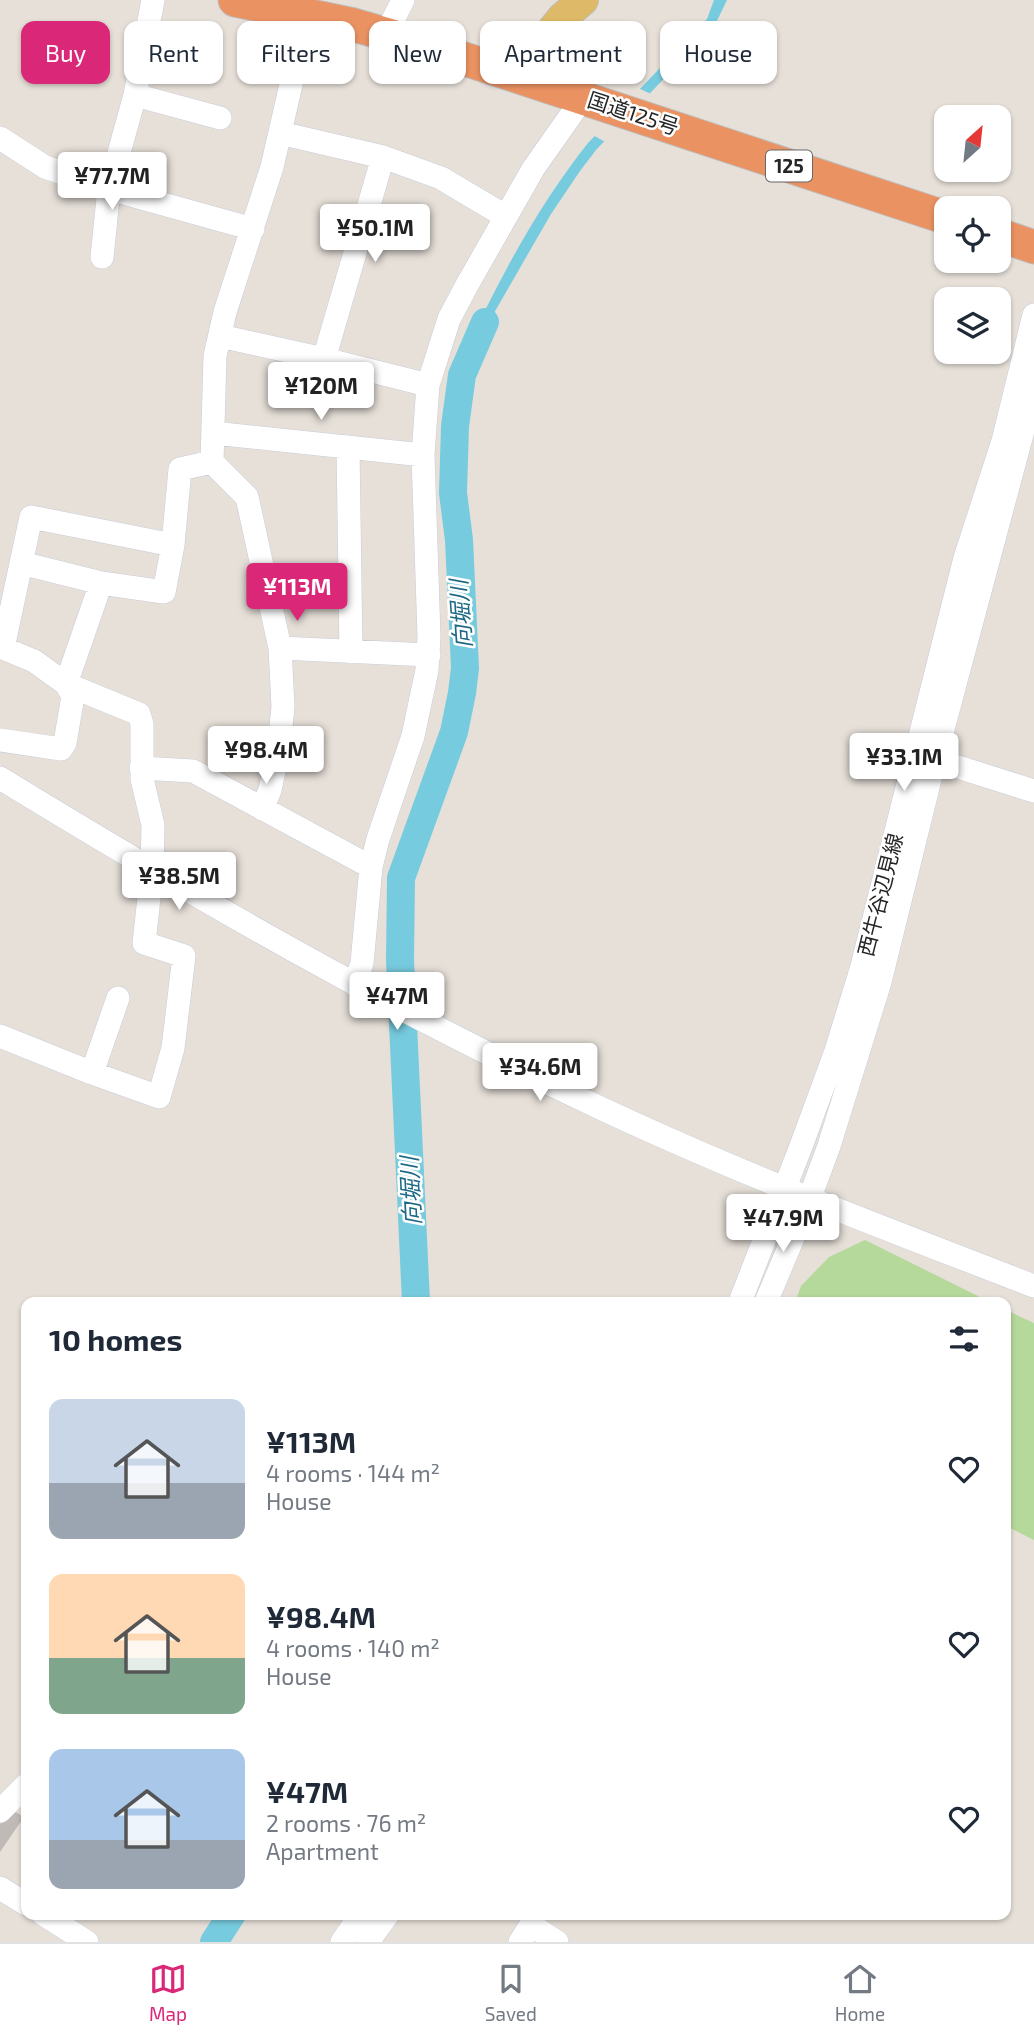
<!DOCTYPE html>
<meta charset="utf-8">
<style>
:root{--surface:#fff;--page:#f6f6f7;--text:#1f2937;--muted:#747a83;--line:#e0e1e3;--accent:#db2777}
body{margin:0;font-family:"Exo 2","Noto Sans JP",sans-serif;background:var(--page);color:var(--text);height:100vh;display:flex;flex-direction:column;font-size:26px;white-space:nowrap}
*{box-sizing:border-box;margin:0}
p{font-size:23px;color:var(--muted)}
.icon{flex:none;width:38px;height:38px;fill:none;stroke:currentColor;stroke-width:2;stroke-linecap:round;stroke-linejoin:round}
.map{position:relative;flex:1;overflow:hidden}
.sheet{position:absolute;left:21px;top:1297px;width:990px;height:623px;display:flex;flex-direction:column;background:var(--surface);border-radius:14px;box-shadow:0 2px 5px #0004}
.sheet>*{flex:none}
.guide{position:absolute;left:21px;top:21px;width:992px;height:63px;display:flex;gap:14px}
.needle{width:46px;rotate:27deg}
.tools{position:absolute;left:934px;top:105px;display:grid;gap:14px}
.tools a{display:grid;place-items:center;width:77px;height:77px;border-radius:14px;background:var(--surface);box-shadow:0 2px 5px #0004;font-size:35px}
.price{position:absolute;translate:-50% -60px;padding:0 16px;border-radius:7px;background:#fff;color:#222;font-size:23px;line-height:46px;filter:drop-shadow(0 2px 4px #0008)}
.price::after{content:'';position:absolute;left:50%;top:42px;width:21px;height:16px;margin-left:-10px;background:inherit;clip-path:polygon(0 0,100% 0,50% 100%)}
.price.current{background:var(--accent);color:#fff}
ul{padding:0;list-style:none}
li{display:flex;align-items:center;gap:21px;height:175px;padding:0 28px}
li span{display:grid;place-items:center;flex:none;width:196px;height:140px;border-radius:14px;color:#555}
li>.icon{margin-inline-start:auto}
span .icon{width:84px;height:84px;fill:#fffc;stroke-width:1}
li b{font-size:30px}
h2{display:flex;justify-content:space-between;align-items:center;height:84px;padding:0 28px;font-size:30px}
.tag{padding:0 24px;border-radius:14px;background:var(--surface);box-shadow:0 2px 5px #0004;font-size:24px;line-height:63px}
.tag.current{background:var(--accent);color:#fff}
.dock{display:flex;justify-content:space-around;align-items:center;height:98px;border-top:2px solid var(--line);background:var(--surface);font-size:19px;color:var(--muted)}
.dock a{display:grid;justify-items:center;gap:4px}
.dock .current{color:var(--accent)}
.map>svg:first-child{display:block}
</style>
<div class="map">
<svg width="1034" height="1942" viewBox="0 0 1034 1942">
<rect width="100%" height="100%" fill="#e7e0d9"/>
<path fill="#b5d89b" d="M865 1240 990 1302H795L801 1286 829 1257Z
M1006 1310 1034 1323V1540L1006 1526Z"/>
<path fill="#77cbde" d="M714 0H727L715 25 596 150 580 171 551 214 494 313 475 356 465 352C499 279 538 206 588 143L707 19Z"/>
<path fill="#e7e0d9" d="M636 87 653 95 607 143 591 134Z"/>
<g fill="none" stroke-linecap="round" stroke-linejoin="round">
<path stroke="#77cbde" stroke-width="28" d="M416 1302 400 960 401 878 454 732 462 693 465 668 459 540 453 493 455 426 462 375 485 322
M214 1942 232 1914"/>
</g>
<path fill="#c0bab6" d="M14 1811 24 1817 0 1852V1824Z"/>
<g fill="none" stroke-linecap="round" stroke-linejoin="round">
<defs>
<path id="minor" d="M386 34 403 0
M135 95 220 118
M280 133 383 157 441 178 505 216
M0 138 45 167 109 189 253 229
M102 257 109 189 135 95 153 0
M220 336 324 359 428 385
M324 359 383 157
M213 433 423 455
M348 447 351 652
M212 462 247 497 280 648 283 707 279 747 270 790 262 809
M21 563 101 583 164 592 173 545 180 469 212 462 215 356 225 312 272 167 307 15
M280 648 429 655
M0 740 61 749 65 743 73 696 66 684 101 583
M920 755 1034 791
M141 768 193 771 371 867
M0 778C193 896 389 1009 594 1105 738 1173 886 1229 1034 1286
M355 985 362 963 371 867 378 839 413 736 427 670 429 637 423 455 428 385 449 319 467 285 533 169 583 98
M0 1036 92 1073 159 1097 173 1048 184 956 144 943 152 871 153 825 142 779V724L139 714 66 684 34 661 3 648 31 517 173 545
M92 1073 118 998
M740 1302 800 1149 836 1051 861 970 965 558 1003 441 1034 315
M766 1302 809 1200 829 1146 880 982 935 759 1032 397 1034 373
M0 1811 26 1785
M0 1888 26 1904
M43 1914 87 1942
M342 1942 361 1914
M368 1942 388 1914
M520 1942 531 1925 557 1942"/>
<path id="major" d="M515 76 562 18 583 0"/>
<path id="highway" d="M235 0 354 25 413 42 947 218
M999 235 1034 247"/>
</defs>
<use href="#minor" stroke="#c8ccd7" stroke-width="24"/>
<use href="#major" stroke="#bebebe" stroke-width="32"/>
<use href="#highway" stroke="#bebebe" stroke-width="35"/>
<use href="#minor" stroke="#fff" stroke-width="23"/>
<use href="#major" stroke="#deb967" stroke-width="30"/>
<use href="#highway" stroke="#ea9262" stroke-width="33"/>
</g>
<g text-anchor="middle" stroke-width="5" stroke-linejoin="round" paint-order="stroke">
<rect fill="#fff" stroke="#676767" stroke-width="2" x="766" y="150.5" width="46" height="31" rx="5"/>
<g font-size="19" font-weight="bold" fill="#262626">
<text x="789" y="173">125</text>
</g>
<g font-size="21" fill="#262626" stroke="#fff">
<text transform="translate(633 114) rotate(18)" y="7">国道125号</text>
<text transform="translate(881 895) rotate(-76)" y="7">西牛谷辺見線</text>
</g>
<g font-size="23" font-style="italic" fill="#1c6985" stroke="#fff">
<text transform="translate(461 614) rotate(-94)" y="8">向堀川</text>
<text transform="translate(411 1191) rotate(-93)" y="8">向堀川</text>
</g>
</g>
</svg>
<div class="tools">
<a><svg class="needle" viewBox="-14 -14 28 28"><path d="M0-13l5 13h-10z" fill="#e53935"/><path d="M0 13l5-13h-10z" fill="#747a83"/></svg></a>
<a><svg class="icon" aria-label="locate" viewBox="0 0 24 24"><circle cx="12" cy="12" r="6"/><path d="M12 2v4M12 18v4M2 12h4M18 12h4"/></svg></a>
<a><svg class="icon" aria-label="layers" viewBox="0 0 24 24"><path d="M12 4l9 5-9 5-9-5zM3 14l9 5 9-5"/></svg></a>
</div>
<b class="price" style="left:112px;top:212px">¥77.7M</b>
<b class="price" style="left:375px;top:264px">¥50.1M</b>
<b class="price" style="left:321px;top:422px">¥120M</b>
<b class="price current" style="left:297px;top:623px">¥113M</b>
<b class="price" style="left:266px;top:786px">¥98.4M</b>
<b class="price" style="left:904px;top:793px">¥33.1M</b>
<b class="price" style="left:179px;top:912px">¥38.5M</b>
<b class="price" style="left:397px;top:1032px">¥47M</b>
<b class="price" style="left:540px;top:1103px">¥34.6M</b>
<b class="price" style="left:783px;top:1254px">¥47.9M</b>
<div class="guide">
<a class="tag current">Buy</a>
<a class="tag">Rent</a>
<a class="tag">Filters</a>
<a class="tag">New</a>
<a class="tag">Apartment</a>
<a class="tag">House</a>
</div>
<section class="sheet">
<h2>10 homes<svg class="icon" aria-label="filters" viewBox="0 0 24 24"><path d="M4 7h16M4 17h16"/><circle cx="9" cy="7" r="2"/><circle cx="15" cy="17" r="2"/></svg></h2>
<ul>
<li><span style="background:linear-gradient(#c9d6e8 60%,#9aa5b1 0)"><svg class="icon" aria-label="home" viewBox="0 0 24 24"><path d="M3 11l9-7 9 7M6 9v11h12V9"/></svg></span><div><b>¥113M</b><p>4 rooms · 144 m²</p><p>House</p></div><svg class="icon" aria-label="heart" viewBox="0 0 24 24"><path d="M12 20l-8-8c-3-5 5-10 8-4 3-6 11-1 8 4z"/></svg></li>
<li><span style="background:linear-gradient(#ffd9b3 60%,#7fa58c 0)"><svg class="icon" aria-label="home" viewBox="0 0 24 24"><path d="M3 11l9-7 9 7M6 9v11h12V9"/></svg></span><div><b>¥98.4M</b><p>4 rooms · 140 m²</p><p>House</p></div><svg class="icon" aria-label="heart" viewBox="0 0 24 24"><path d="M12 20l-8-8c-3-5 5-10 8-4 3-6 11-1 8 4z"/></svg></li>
<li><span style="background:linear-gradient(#a9c7e8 65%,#9aa5b1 0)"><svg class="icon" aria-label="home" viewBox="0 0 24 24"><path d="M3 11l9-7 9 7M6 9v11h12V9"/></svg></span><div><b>¥47M</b><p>2 rooms · 76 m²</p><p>Apartment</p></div><svg class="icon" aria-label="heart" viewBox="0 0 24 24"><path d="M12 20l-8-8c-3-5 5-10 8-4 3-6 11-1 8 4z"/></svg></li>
</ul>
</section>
</div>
<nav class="dock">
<a class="current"><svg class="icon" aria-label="map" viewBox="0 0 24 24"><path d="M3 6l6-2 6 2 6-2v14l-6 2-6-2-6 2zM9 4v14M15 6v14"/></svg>Map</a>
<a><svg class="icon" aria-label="saved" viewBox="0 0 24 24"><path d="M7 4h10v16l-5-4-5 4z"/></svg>Saved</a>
<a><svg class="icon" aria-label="home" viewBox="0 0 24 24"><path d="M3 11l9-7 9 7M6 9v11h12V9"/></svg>Home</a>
</nav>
